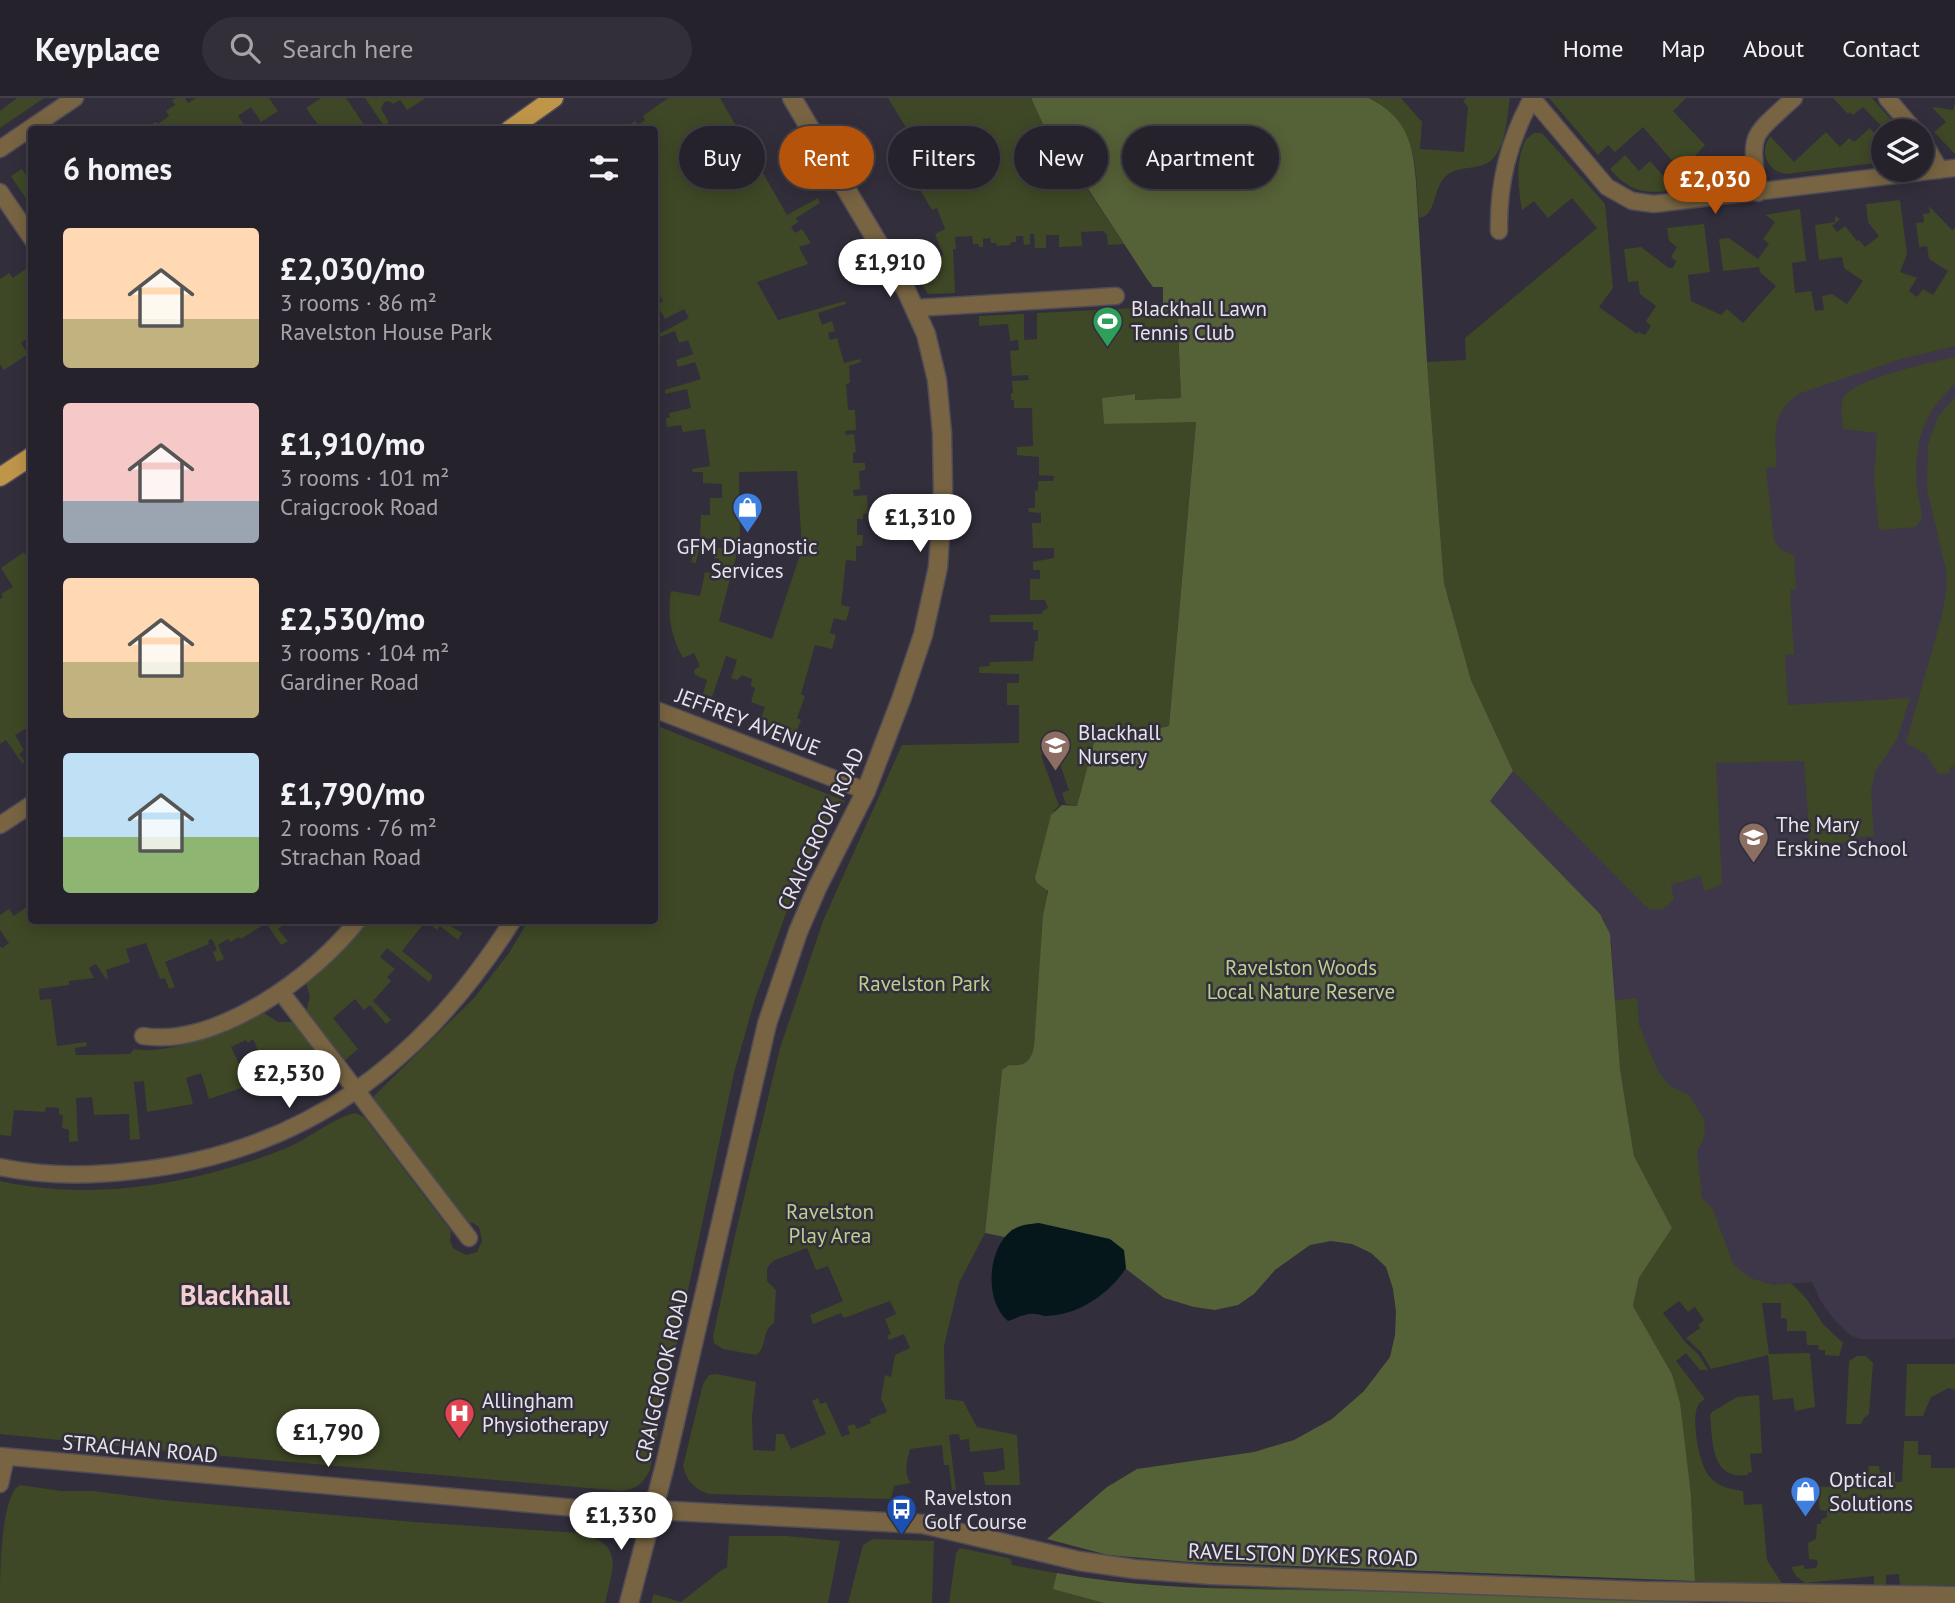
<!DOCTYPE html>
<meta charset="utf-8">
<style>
:root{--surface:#26222c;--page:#322f38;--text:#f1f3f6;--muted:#a4a4a9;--line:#423f48;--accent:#b45309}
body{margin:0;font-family:"PT Sans",sans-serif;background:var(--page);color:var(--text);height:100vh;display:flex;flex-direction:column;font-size:26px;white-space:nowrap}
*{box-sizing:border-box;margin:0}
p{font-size:23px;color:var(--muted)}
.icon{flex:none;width:38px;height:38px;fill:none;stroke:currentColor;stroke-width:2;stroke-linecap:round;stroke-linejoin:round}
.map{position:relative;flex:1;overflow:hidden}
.details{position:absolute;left:28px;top:28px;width:630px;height:798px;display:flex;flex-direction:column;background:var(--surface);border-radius:7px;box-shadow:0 4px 18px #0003,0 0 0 2px var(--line)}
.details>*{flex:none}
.banner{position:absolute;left:679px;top:28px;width:665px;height:63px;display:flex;gap:14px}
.buttons{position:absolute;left:1871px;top:21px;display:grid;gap:14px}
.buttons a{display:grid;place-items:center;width:63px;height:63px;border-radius:50%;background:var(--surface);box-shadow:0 4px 18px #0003,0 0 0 2px var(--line);font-size:35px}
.price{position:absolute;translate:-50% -60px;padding:0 16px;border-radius:24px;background:#fff;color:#222;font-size:23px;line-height:46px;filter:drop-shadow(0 2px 4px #0008)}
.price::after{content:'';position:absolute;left:50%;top:42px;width:21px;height:16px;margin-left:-10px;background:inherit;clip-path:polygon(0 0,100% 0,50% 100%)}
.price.current{background:var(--accent);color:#fff}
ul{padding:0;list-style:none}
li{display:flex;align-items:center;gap:21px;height:175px;padding:0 35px}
li span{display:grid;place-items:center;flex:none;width:196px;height:140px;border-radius:7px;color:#555}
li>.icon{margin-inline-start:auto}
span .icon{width:84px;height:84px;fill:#fffc;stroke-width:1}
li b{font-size:30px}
h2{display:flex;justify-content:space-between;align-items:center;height:84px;padding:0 35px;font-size:30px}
.chip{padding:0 24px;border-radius:32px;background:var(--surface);box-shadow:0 4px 18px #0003,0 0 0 2px var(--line);font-size:24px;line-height:63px}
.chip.current{background:var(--accent);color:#fff}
header{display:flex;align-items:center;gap:42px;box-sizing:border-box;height:98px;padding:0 35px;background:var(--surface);border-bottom:2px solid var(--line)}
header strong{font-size:33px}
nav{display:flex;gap:38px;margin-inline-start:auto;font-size:24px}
.search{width:490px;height:63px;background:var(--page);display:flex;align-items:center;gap:18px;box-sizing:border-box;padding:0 24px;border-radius:38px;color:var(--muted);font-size:26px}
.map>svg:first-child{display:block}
</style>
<header>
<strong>Keyplace</strong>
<div class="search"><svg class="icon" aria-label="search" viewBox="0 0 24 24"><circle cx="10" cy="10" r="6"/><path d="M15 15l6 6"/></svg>Search here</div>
<nav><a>Home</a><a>Map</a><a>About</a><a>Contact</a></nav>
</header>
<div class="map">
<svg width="1955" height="1505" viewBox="0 0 1955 1505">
<rect width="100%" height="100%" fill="#322e3b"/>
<path fill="#3d3749" d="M1955 206V1241H1859L1850 1237 1832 1219 1820 1202 1812 1184 1761 1188 1713 1172 1620 971 1611 843 1604 822 1490 703 1435 270Z"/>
<path fill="#3e4826" d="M17 0H44L0 30V13Z
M176 0H185L188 5 196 0H269L278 13 261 24 251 9 238 18 247 31H142L156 24 158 26 169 18 166 13 175 7 172 2Z
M321 0H346L367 31H321L306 10Z
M365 0H426L407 12 400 2 393 6 389 3 384 4 381 11 389 24 384 28Z
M668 0H720L787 117 818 100 820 105 796 120 798 124 791 129 795 135 802 131 811 145 799 149 808 166 757 184 778 222 845 203 846 206 818 215 822 227 832 223 835 233 828 235 830 242 837 240 844 265 860 261 861 264 849 268 850 285 846 286 848 312H855L856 332 845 333 846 337 854 336 856 354 853 355V365H865V372L859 373 860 391 853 392 854 398 867 397 868 415 863 416V421H857V437H863L862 448H856V463L846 462 841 507 850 509 846 523 834 520 830 535 836 537 832 551 815 547 801 596 805 598 797 620 801 622 792 646 757 632 765 609 751 604 755 590 751 588 752 581 742 577 737 582 731 580 737 562 726 558 712 599 703 596 707 582 695 577 694 572 700 568 694 555 683 560C671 538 667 518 671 493L700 498 705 474 717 476 719 461 714 460V454L699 451 696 465 691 464 695 448 738 451 719 523 772 541 802 451 797 373 739 374 740 443 700 440 701 417H710V400H722V386L703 385V374H693L692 371 710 368 705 331 683 334 681 327 667 329 666 320H670L669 315 691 310 687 291 665 296V292L701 281 695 264 678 269 676 262 693 256 688 242 679 245 675 233 660 239 659 236 689 220 684 211 665 221 657 207 663 203 658 195 655 197 654 32 623 31 635 23 638 27 645 22 643 18Z
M888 0H1031L1067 77H1078L1124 146 1108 147 1107 137 1103 133 1081 134 1082 148 1059 149V137H1046V150H1035L1034 136H1030V146L1024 147 1023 138H1016V144H1011L1010 147 997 148 996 145H991L990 140 983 141V149H979V146H973L972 138 955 139 956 151H953L955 195 928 196 903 156 917 150 923 164 931 161 938 164 943 156 935 136 945 131 937 110 932 112 913 80 929 71 926 62Z
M1369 0H1401L1422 24 1420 51 1464 54 1468 9 1463 3 1466 0H1510C1507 18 1507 43 1495 58 1483 75 1461 65 1446 78 1432 91 1437 118 1419 120 1416 72 1419 25 1369 0Z
M1549 0H1686L1673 13 1705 47 1695 58 1720 87 1682 91 1665 72 1673 64 1643 29 1615 54 1608 47 1598 57Z
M1833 0H1872L1898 29 1901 33H1883V64L1786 76C1767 73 1759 54 1770 38L1794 64 1826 34 1840 49 1849 40 1854 44 1870 30 1876 37 1882 34 1883 30 1863 9 1853 17 1850 14 1848 16Z
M1955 5V56L1934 34 1946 24 1932 9 1953 12Z
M1534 35H1542L1605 106 1613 190 1599 209 1637 236 1639 234 1645 237 1651 228 1646 223 1656 208 1640 196 1638 183 1628 184 1624 151 1641 149 1669 170H1673L1676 163 1671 159 1677 149 1669 143 1667 130 1704 126 1710 174 1688 177 1691 203 1721 217 1727 211 1743 225 1776 188 1760 174 1759 169 1723 173 1719 141 1729 140 1758 161 1769 146 1763 141 1775 124 1765 117 1800 111 1806 163 1792 165 1795 195 1811 193 1815 213 1824 212 1822 198 1832 196 1847 206 1863 183 1844 170 1842 159 1819 162 1815 127 1835 124V118L1840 121 1832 128 1837 134 1845 128 1857 143 1859 142 1865 149 1879 138 1868 124 1866 106 1900 102 1907 156 1900 174 1917 180 1909 193 1917 199 1923 191 1933 197 1948 173 1929 161 1927 148 1919 149 1916 125 1924 124 1923 116 1930 115 1929 108 1952 132 1955 130V248L1901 261 1798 296C1770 317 1775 338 1777 369L1766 370 1774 442 1780 451 1794 457 1796 491 1790 492 1794 556 1785 557 1788 607 1910 600 1897 641 1875 674 1871 694 1874 738 1855 739V744L1810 746 1804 663 1716 665 1722 786 1705 793 1700 778 1671 787 1674 802 1662 812 1650 811 1644 807 1513 673 1471 582 1444 485 1427 264 1466 262 1465 240 1597 130 1572 100 1548 120 1534 103 1522 112C1518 88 1515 63 1526 41Z
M1625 57 1639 73 1650 63 1676 92C1645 96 1631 95 1610 71Z
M22 71 31 85V108L11 78Z
M31 167V238L21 245 28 256 4 272 0 266V181L9 175 13 180Z
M1177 208 1181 300 1135 302 1134 296 1103 300 1104 326 1196 323 1169 628 1139 633 1094 644 1077 708 1066 706 1062 695 1069 692 1055 652 1041 657 1059 708 1054 712 1034 948C1032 965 1024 968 1009 967L1002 972 985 1135 959 1185 944 1248 945 1301 963 1303 977 1329 1017 1337 1020 1387H985L983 1374H995L1005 1371 1003 1350 970 1354 969 1341 960 1342 959 1336 949 1337 956 1392H952L949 1367H944L942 1347 910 1351C907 1363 903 1375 911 1385L894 1388 891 1401 709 1396C694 1391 687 1383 683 1368L703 1286 709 1277 716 1276 756 1284 752 1319 753 1352 775 1353 776 1336H784L791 1351 826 1336 812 1303 818 1300 820 1306 826 1304 842 1339 850 1336 847 1328 854 1326 857 1331 871 1325 870 1321 887 1314 881 1300 885 1277 891 1279 895 1257 910 1250 904 1236 889 1242 887 1238 891 1236 885 1221 896 1216 890 1203 844 1220 841 1215 813 1226 810 1217 843 1203 828 1168 816 1172 807 1150 773 1163 767 1170V1183L776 1192 774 1225C761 1233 768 1249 756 1257L723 1251 714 1245 713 1238 736 1133 780 950 823 823 902 647 1019 645V607H1007V585H1019V576L979 575V569L990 568V564L1033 563 1035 543H1038V532H1033V524H990V517L1042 516 1043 513 1048 510 1045 502H1030V481H1040V472H1033V464L1054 460V450H1033L1032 425H1041V415L1029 414 1028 410H1035V393L1038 392V383H1053L1054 378 1039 377V359L1017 357V349L1033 348 1032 310H1014V302H1011V295H1013L1012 283 1029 282 1028 277 1012 278 1010 253 1019 252 1018 242 1010 243 1008 226 979 228V218L1024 216V242L1037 241V215Z
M1955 259V286C1921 317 1914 345 1917 390 1918 401 1923 412 1921 423L1915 429 1879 432 1874 383 1877 335 1843 331C1843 321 1839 308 1844 299 1854 281 1933 264 1955 259Z
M1955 299V669H1949L1950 675 1938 676 1926 656 1906 645 1942 517 1947 488 1946 472 1927 391 1928 346 1938 319Z
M24 454 32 466V627L15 637 24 652 19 656 25 664 22 665 6 642 0 646V501L3 499 1 496 13 489 1 470Z
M655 627 845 703 812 752 789 807 755 901 734 975 650 1372C643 1385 637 1391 622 1393L189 1355 0 1336V1083C95 1104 195 1086 284 1051 308 1042 330 1021 355 1015L364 1019 451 1133 450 1143 453 1150 466 1157 477 1154 482 1143 479 1129 473 1125 462 1124 374 1003V998L475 899 509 855 528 823 654 822Z
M31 808 32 822H281L285 826 278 831 288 843 281 847 266 825 241 841 239 839 231 844 228 841 218 847 224 861 217 864 213 854 217 852 212 841 208 843 209 846 165 864 175 889 169 891 165 880 160 881 146 845 126 851 130 864 106 872 108 880 106 881 96 866 89 870 94 880 69 883V887L39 891 40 902 51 901 57 948 86 944 87 948 75 950 76 957 130 956 134 951C169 958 232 931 264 915L278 924H293L332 973 312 984 296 956 267 972 253 941 248 945 246 942 231 949 250 987 209 1001 201 975 186 980 193 1006 147 1014 144 983 134 984 140 1041 130 1042 129 1016 94 1017 92 999 76 1000 78 1043 69 1044V1032L62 1030 63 1017 59 1016V1010L46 1009 45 1014 14 1012 11 1038 0 1037V848L2 850 9 845 0 832V817L9 811 14 818 25 810 27 811Z
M369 823H442L462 835 458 842 440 828 437 832 426 823 402 853 433 878 429 884 387 850 380 859 395 871 387 879 391 883 373 903 391 922 386 926 370 907 364 912 355 901 333 920 358 951 344 963 306 913 310 899 306 884 332 861Z
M1637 900 1639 927 1658 973 1670 988 1689 997 1704 1021 1705 1032 1703 1043 1697 1053 1702 1100 1713 1111 1733 1166 1750 1180 1773 1187 1790 1185 1794 1188 1806 1200 1823 1226 1843 1245 1839 1258 1825 1257V1252H1819L1818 1247H1807L1806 1233H1787V1221L1781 1220V1205H1762L1769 1256 1810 1255 1815 1309 1795 1313 1793 1300 1773 1302 1768 1257 1711 1271 1701 1254 1686 1240 1700 1230 1698 1227 1704 1222 1695 1209 1688 1214 1679 1203 1663 1215 1686 1245 1698 1256 1708 1272H1700L1686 1255 1676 1263 1705 1301C1700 1304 1697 1307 1696 1314 1693 1328 1699 1366 1709 1378 1718 1389 1730 1391 1743 1393L1744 1407 1762 1406 1767 1462 1783 1487 1695 1483 1691 1397 1672 1276 1633 1208 1639 1180 1672 1130 1634 1058 1620 971 1615 902Z
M1857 1258H1866L1873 1265 1869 1316 1864 1320 1861 1326H1846L1849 1263Z
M1907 1266H1955V1292L1949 1290 1931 1299 1923 1318H1905Z
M1759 1297 1762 1355 1750 1356 1752 1374 1748 1375V1377C1710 1382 1713 1344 1710 1317L1712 1314 1737 1299Z
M1904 1343H1918V1357H1931V1370H1955V1487L1900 1488 1899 1476 1886 1477V1489L1874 1487V1478L1805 1485 1796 1478 1791 1469 1804 1467V1471L1815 1470 1818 1467 1817 1462 1809 1461 1808 1445 1816 1441 1817 1426H1821V1422L1827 1419V1413L1820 1412 1817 1389 1853 1388V1376L1869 1375 1868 1368H1879L1880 1375 1895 1374V1384H1902Z
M20 1387 61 1393H93L163 1402 414 1424 579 1435C625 1446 613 1469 605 1505H0C0 1481 0 1397 20 1387Z
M729 1438H786L840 1443 828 1505H651L654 1496 681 1504 723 1471 727 1470Z
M873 1441 934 1443 932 1505H848L863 1447Z
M960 1450 1008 1460 1011 1462 1012 1467 1099 1483 1163 1489 1445 1493 1705 1505H949L956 1455Z"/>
<path fill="#556137" d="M1031 0H1369C1406 19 1413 44 1416 83L1427 264 1444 485 1471 582 1513 673 1490 703 1600 816 1610 836 1620 971 1634 1058 1672 1130 1639 1180 1633 1208 1672 1276 1680 1305 1691 1397 1695 1483 1189 1464 1108 1457 1047 1441 1107 1389 1137 1371 1254 1354 1294 1342 1332 1321 1364 1293 1390 1259 1395 1237 1396 1214 1393 1191 1386 1169 1371 1155 1352 1146 1331 1143 1310 1147 1275 1172 1254 1196 1238 1207 1215 1212 1194 1209 1164 1200 1113 1161 985 1135 1002 972 1009 967C1024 968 1031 965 1034 948L1043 818 1048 793 1037 785 1035 780 1051 717 1062 707 1077 708 1094 644 1169 628 1196 324 1104 326 1102 300 1135 296V302L1181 300 1177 205H1163V189H1153L1147 181 1079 77 1067 78Z
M1057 1475C1155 1493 1255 1491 1354 1493 1471 1495 1588 1499 1705 1505H1104L1053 1491Z"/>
<path fill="#05171b" d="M1039 1125 1110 1141 1124 1152 1126 1170C1109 1196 1079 1217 1046 1218 1042 1218 1039 1216 1035 1216 1026 1215 1017 1220 1008 1223 984 1203 987 1151 1012 1132 1019 1127 1030 1126 1039 1125Z"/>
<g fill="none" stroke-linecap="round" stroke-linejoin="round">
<defs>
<path id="minor" d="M1532 0 1607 89 1632 103 1654 106 1955 70
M1887 0 1915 33
M1922 42 1940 72
M0 51 75 0
M0 94 32 141
M1758 95C1751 34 1748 42 1794 0
M1499 133C1498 84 1509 43 1532 0
M916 210 1116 198
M654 611 866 693
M0 727 32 706
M281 894 469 1140
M143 938C216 950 315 878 358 822
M0 1069C43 1078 89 1078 132 1073 302 1056 423 965 513 822
M0 1358 653 1417
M0 1386 6 1359"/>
<path id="tertiary" d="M654 1412 923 1426 1079 1463 1134 1471 1212 1477 1641 1493 1955 1498
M629 1505 665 1367 767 926 798 834 817 790 866 693 902 599 923 537 938 469 943 391 942 335 937 282 926 236 906 192 792 0"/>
<path id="primary" d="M509 32 554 0
M0 379 32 358"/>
</defs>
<use href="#minor" stroke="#4f4b57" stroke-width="19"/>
<use href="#tertiary" stroke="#4f4b57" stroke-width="21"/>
<use href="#primary" stroke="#4f4b57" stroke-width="21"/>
<use href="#minor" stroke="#786442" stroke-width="16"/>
<use href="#tertiary" stroke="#786442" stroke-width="18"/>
<use href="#primary" stroke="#bf954a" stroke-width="18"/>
</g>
<defs>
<symbol id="stadium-pin" viewBox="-11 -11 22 30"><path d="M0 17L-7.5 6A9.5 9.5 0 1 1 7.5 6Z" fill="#2e9e5b" stroke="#322e3b"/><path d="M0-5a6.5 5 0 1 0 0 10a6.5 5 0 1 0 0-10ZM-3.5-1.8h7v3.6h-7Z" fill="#fff"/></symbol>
<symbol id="shop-pin" viewBox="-11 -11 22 30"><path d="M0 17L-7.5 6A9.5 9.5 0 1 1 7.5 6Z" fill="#3f7fe0" stroke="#322e3b"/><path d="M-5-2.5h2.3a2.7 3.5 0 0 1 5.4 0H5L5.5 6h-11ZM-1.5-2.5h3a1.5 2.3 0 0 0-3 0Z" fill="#fff"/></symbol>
<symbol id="school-pin" viewBox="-11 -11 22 30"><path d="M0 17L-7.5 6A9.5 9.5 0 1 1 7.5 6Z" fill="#8d6e63" stroke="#322e3b"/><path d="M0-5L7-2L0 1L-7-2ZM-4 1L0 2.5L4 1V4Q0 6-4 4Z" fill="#fff"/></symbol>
<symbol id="hospital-pin" viewBox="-11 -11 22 30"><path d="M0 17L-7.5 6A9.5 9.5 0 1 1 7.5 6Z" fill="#e0444e" stroke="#322e3b"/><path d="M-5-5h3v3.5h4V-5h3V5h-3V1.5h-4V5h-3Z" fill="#fff"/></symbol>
<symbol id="bus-pin" viewBox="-11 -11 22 30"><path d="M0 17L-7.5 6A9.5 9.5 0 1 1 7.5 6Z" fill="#1a4fb4" stroke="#322e3b"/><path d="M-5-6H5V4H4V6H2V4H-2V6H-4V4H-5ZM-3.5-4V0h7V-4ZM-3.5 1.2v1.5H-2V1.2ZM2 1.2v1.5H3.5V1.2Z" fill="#fff"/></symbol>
</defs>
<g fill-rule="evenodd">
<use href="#stadium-pin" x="1090" y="206" width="35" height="47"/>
<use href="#shop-pin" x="730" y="392" width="35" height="47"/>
<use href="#school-pin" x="1038" y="630" width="35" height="47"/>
<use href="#school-pin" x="1736" y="722" width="35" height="47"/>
<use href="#hospital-pin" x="442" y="1298" width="35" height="47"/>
<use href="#shop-pin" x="1788" y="1376" width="35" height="47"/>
<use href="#bus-pin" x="884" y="1394" width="35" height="47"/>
</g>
<g text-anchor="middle" stroke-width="5" stroke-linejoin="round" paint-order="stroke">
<g font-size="21" fill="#e6e3eb" stroke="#322e3b" text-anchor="start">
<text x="1131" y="218">Blackhall Lawn<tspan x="1131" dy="24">Tennis Club</tspan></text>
<text x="747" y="456" text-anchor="middle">GFM Diagnostic<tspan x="747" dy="24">Services</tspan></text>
<text x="1078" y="642">Blackhall<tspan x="1078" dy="24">Nursery</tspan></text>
<text x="1776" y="734">The Mary<tspan x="1776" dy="24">Erskine School</tspan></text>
<text x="482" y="1310">Allingham<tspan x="482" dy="24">Physiotherapy</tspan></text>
<text x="1829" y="1389">Optical<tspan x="1829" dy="24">Solutions</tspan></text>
<text x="924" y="1407">Ravelston<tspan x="924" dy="24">Golf Course</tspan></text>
</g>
<g font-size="21" fill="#e6e3eb" stroke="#322e3b">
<text transform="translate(748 624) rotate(21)" y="7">JEFFREY AVENUE</text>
<text transform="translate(821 731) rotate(-65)" y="7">CRAIGCROOK ROAD</text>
<text transform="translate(662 1278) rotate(-77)" y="7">CRAIGCROOK ROAD</text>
<text transform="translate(140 1351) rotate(5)" y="7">STRACHAN ROAD</text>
<text transform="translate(1303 1457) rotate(2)" y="7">RAVELSTON DYKES ROAD</text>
</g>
<g font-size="21" fill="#bbd08b" stroke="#322e3b">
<text x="1301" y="877">Ravelston Woods<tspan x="1301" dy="24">Local Nature Reserve</tspan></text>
<text x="924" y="893">Ravelston Park</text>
<text x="830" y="1121">Ravelston<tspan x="830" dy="24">Play Area</tspan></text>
</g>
<g font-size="28" font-weight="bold" fill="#f3d0cf" stroke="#322e3b">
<text x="235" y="1207">Blackhall</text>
</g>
</g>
</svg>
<div class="buttons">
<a><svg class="icon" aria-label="layers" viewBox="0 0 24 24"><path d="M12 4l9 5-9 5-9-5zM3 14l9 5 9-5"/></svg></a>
</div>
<b class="price current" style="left:1715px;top:118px">£2,030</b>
<b class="price" style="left:890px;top:201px">£1,910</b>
<b class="price" style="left:920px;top:456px">£1,310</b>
<b class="price" style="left:289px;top:1012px">£2,530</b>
<b class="price" style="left:328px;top:1371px">£1,790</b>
<b class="price" style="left:621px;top:1454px">£1,330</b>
<div class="banner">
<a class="chip">Buy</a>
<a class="chip current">Rent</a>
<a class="chip">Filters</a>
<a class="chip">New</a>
<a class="chip">Apartment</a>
</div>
<section class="details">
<h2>6 homes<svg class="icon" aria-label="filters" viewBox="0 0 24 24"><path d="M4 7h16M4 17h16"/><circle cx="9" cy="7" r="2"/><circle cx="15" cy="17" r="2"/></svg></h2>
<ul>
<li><span style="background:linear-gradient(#ffd9b3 65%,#c2b280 0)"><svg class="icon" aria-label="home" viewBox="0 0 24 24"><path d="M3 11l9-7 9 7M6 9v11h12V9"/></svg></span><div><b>£2,030/mo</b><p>3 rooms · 86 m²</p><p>Ravelston House Park</p></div></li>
<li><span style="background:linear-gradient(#f6c9c9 70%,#9aa5b1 0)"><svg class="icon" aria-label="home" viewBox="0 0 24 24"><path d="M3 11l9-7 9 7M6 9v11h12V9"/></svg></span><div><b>£1,910/mo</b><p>3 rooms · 101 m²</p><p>Craigcrook Road</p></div></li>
<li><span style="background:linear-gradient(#ffd9b3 60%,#c2b280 0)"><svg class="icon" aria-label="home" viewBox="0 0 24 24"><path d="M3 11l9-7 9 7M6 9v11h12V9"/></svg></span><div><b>£2,530/mo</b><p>3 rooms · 104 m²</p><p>Gardiner Road</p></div></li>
<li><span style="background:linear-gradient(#bfe0f5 60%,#8fb573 0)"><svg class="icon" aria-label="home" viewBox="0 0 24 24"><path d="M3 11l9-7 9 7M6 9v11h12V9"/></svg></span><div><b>£1,790/mo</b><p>2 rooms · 76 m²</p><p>Strachan Road</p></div></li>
</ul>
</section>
</div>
